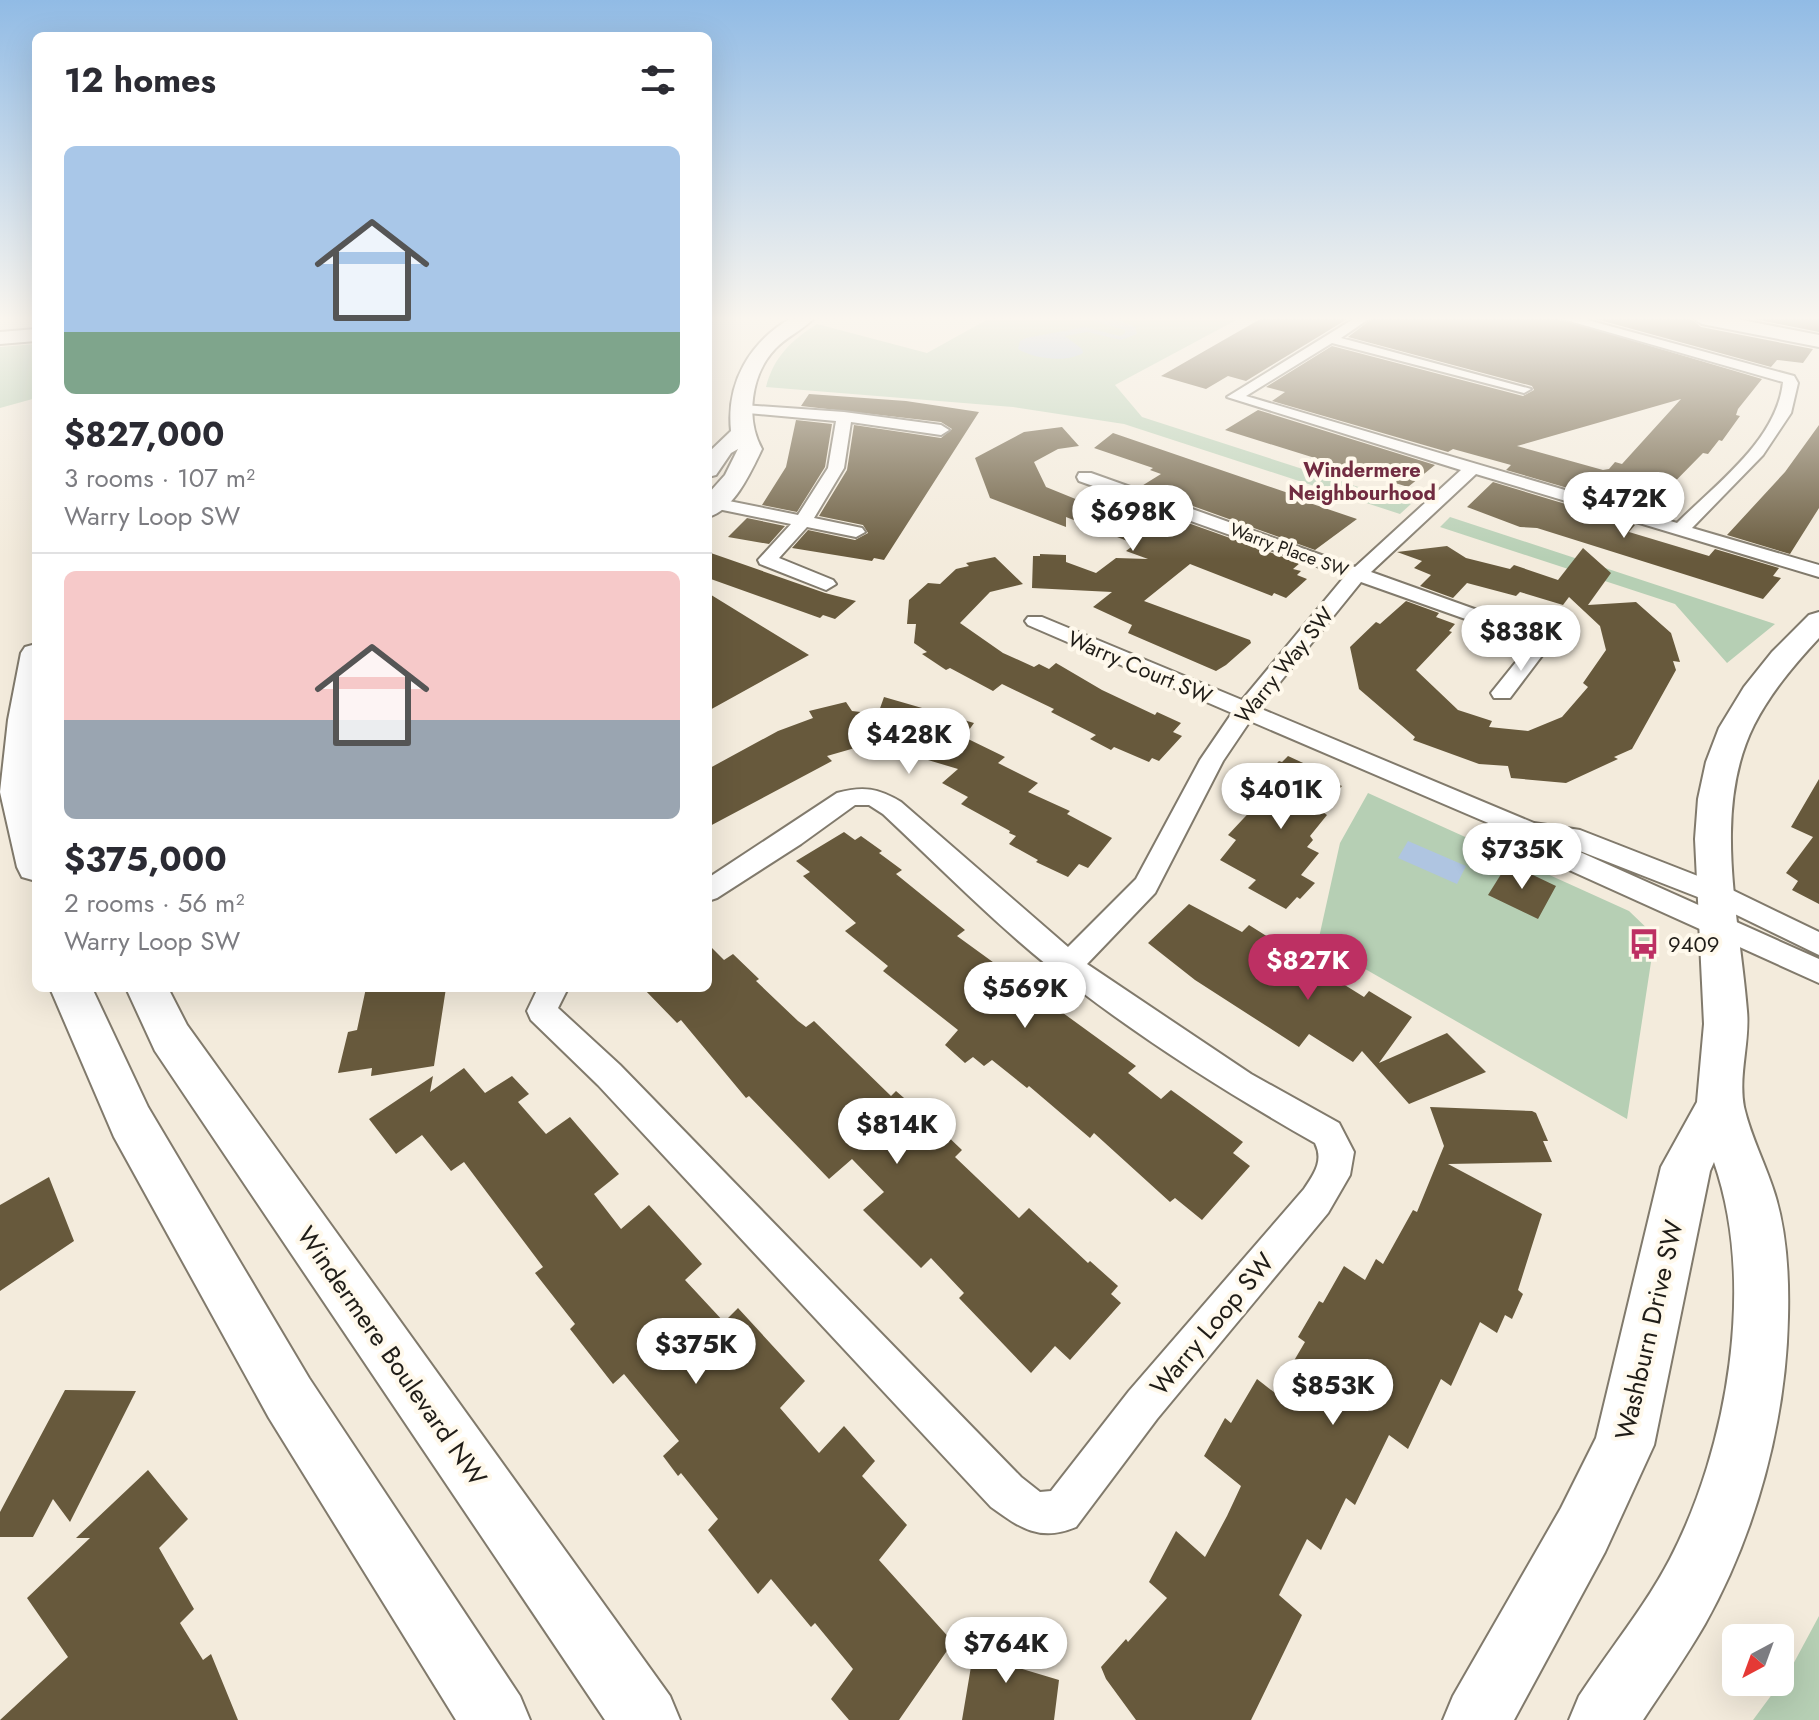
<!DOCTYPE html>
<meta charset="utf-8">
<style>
:root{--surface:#fff;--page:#f7f7f7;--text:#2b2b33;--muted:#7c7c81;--line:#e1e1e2;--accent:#bd3063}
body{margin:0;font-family:Jost,sans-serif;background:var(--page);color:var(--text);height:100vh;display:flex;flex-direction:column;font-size:30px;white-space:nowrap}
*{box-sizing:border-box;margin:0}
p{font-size:26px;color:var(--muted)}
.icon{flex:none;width:44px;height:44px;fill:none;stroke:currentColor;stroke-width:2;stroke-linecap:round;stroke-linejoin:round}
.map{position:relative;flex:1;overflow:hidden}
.details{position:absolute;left:32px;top:32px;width:680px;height:960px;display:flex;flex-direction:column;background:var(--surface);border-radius:12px;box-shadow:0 8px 32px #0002}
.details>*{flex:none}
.needle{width:52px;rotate:221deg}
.buttons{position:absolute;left:1722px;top:1624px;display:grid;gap:16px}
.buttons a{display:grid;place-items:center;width:72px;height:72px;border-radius:12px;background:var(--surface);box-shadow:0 8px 32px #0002;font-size:40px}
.price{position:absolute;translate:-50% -68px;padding:0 18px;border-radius:28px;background:#fff;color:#222;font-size:26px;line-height:52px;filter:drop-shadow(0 2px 4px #0008)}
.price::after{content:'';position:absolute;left:50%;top:48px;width:24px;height:18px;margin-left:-12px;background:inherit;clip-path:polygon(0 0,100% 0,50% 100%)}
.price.active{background:var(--accent);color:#fff}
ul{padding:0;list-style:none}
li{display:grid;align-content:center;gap:16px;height:424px;padding:0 32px}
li+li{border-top:2px solid var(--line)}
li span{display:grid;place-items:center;height:248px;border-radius:12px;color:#555}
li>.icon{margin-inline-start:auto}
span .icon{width:144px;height:144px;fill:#fffc;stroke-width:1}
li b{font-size:34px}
h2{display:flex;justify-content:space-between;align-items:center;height:96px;padding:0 32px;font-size:34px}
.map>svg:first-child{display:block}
</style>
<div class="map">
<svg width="1819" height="1720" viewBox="0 0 1819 1720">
<rect width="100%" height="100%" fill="#f3ebdc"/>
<path fill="#b6cfb4" d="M990 318H1240L1115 385 1142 417 1411 504 1400 514 1124 424 1013 407 766 387C774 356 792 340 817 324L927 353Z
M36 344V398L0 408V347Z
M1450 517 1775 624 1727 663 1675 604 1440 527Z
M1368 793 1629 911 1655 936 1627 1119 1318 942 1340 843Z
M1819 1616V1720H1753L1790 1670Z"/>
<path fill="#afc5e1" d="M1083 318H1114L1135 327 1137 334 1121 340 1087 332 1065 336 1082 349 1083 353C1066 363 1035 359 1018 349L1020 341 1026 338 1084 327 1120 336 1125 333V330Z
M1408 841 1466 866 1457 884 1398 858Z"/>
<path fill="#67593c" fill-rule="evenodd" d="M1262 318H1349L1246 381 1228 376 1206 389 1161 376Z
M1373 318H1556L1762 379 1738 409 1736 415 1740 416 1722 441 1719 440 1708 454 1703 453 1646 511 1506 470 1511 465 1453 449 1448 452 1272 401 1285 392 1266 387 1332 346 1523 396 1534 390 1532 386 1348 337ZM1681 399 1622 464 1615 462 1609 469 1603 470 1517 446Z
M1592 318H1690L1701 327 1813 349 1803 363 1777 360 1771 367Z
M1749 318H1819V332Z
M809 394 906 401 979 412 884 560 874 558 872 561 792 548 808 530 855 540 868 533 863 525 819 516 847 470 854 425 941 438 952 429 941 422 801 406Z
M1258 410 1435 465 1408 487 1225 430Z
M796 420 832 424 825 467 797 512 762 505 786 467Z
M1819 425V508L1790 554 1727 535 1785 472Z
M1062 427 1079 446 1058 449 1034 462 1046 487 1078 500 1085 495 1112 505 1121 499 1300 563 1293 569 1301 571 1297 575 1307 579 1286 598 1274 593 1272 596 1190 564 1144 601 1250 640 1251 643 1226 665 1216 671 1128 633 1132 625 1093 607 1112 592 1032 588 1033 556H1040V554L1066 555V562L1096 573 1116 558 1148 559 1126 551 1135 544 1066 517V527L990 498 975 458 1024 432Z
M1113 433 1297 496 1295 498 1357 519 1315 550 1140 487 1161 474 1150 470 1153 468 1094 448Z
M1493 482 1635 525 1629 532 1709 556 1715 549 1779 568 1773 576 1781 578 1763 599 1537 528 1520 527 1467 507Z
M747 518 785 526 769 544 728 537Z
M1447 546 1466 558 1510 569 1514 565 1558 580 1583 548 1611 573 1588 605 1636 602 1671 633 1680 662 1673 661 1676 670 1632 749 1614 757 1618 759 1566 783 1511 778 1508 766 1479 764 1413 740 1415 737 1359 689 1350 647 1376 622 1380 624 1406 601 1439 613 1436 617 1455 624 1449 631 1452 632 1416 670 1458 710 1492 721 1489 727 1528 731 1562 717 1588 687 1583 683 1606 650 1600 626 1569 597 1563 605 1520 592 1516 596 1467 583 1453 598 1420 586 1431 575 1414 568 1422 561 1397 552Z
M708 552 825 593 856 601 835 619 823 615 820 618 708 578Z
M995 557 1023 584 990 592 960 623 1003 653 1034 667 1039 664 1049 669 1056 663 1102 690 1155 715 1157 712 1181 723 1173 732 1182 736 1159 761 1152 758 1149 762 1114 747 1111 750 1090 739 1096 735 1051 712 1054 709 1002 684 993 691 950 668 946 670 922 654 927 652 914 643 916 624H907L909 600 928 583 940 584 956 569 969 566 966 563Z
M708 593 809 655 708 711Z
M884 697 974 723 964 737 1005 757 998 763 1038 783 1028 792 1070 811 1067 814 1112 838 1088 868 1079 864 1068 877 1036 862 1038 860 1009 844 1016 836 1009 833 1010 831 961 804 968 797 942 783 958 769 908 754 928 727 827 756 832 761 708 827V769L778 731 813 718 809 711 846 702 852 711 878 714Z
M1288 756 1327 774 1325 776 1330 781 1342 786 1320 810 1327 815 1310 836 1313 840 1307 847 1319 853 1301 875 1315 883 1300 899 1297 897 1286 909 1248 888 1256 880 1220 860 1236 840 1228 835 1258 803 1245 797 1279 761 1282 762Z
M1819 779V904L1792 890 1798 881 1786 873 1813 837 1791 827Z
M844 832 855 840 861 836 882 851 879 853 902 870 896 874 965 930 957 936 1136 1066 1128 1073 1161 1099 1171 1090 1243 1142 1233 1153 1250 1166 1202 1220 1175 1198 1170 1202 1094 1133 1090 1138 1029 1086 1027 1088 992 1060 984 1066 973 1057 965 1063 945 1045 958 1030 883 971 888 966 845 931 856 923 803 876 810 872 796 861Z
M1508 863 1556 886 1538 919 1488 895Z
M1189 904 1242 932 1249 925 1364 997 1369 991 1412 1017 1379 1063 1447 1033 1486 1072 1409 1104 1362 1051 1353 1062 1309 1034 1299 1047 1195 980 1148 943Z
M708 944 724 960 733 954 759 979 756 981 798 1021 806 1027 814 1021 891 1096 896 1091 942 1131 962 1150 955 1157 1019 1218 1029 1208 1088 1263 1090 1261 1118 1286 1111 1294 1121 1303 1070 1360 1055 1346 1031 1373 959 1298 964 1293 931 1258 921 1268 863 1210 884 1192 852 1159 829 1179 749 1096 746 1098 681 1020 677 1023 643 988H708Z
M366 988H446L434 1066 371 1076 372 1068 338 1073 348 1032 357 1030Z
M464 1068 485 1093 512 1076 529 1094 518 1102 546 1134 570 1117 619 1174 594 1194 621 1229 649 1205 702 1264 685 1280 724 1322 738 1308 805 1381 780 1408 819 1453 844 1426 875 1461 862 1476 907 1525 879 1560 953 1642 899 1720H849L831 1699 853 1669 815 1623 811 1627 771 1579 758 1594 708 1530 718 1519 681 1473 678 1476 663 1456 679 1441 624 1374 613 1384 570 1329 575 1324 535 1273 543 1267 464 1162 451 1171 422 1135 396 1154 369 1119 433 1076 430 1092Z
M1430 1107 1532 1111 1536 1113 1548 1141H1543L1552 1162 1448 1164 1542 1214 1518 1290 1523 1294 1512 1319 1505 1315 1497 1333 1480 1322 1451 1386 1441 1379 1408 1449 1389 1435 1355 1505 1346 1498 1321 1550 1307 1539 1279 1595 1302 1615 1251 1720H1136L1106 1679 1101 1667 1126 1639 1128 1642 1167 1598 1149 1582 1176 1531 1205 1557 1227 1516 1241 1486 1204 1456 1225 1418 1231 1423 1257 1379 1275 1393 1305 1342 1298 1337 1319 1301 1323 1303 1344 1266 1365 1280 1376 1259 1383 1264 1413 1210 1417 1212 1444 1146Z
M49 1177 74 1241 0 1291V1205Z
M65 1390 136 1391 70 1522 53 1499 33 1537H0V1512Z
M148 1470 188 1519 159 1548 194 1609 180 1623 203 1660 211 1654 238 1720H0L68 1657 27 1598 90 1538H76Z
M977 1631 1022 1644 1019 1668 1059 1680 1054 1720H962Z"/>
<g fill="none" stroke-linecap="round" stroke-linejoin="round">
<defs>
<path id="street" d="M1355 318H1370L1341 338 1531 389 1524 393 1332 343 1246 396 1677 523C1716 484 1777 440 1783 382L1559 318H1580L1794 376 1798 383 1791 413 1763 455 1692 528 1819 565V577L1476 474 1371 572 1536 631 1547 645 1544 653 1510 698H1494L1491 693 1524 652 1527 645 1522 639 1361 582 1259 708 1534 823 1580 830 1726 887 1819 932V955L1708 901 1562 844 1819 959V983L1547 860 1521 837 1250 721 1223 761 1155 893 1087 964 1251 1074 1339 1123 1354 1152 1350 1175 1328 1213 1157 1419 1076 1527C1040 1542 1020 1528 991 1507L598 1085 531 1020 527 1011 538 988H568L558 1008 620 1065 1021 1477 1040 1492 1051 1491 1129 1391 1304 1189C1314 1174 1324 1161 1315 1143 1234 1097 1154 1047 1079 990 1009 938 947 874 883 814L869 805H855L801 844 717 898 708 901V878L837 793C863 786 878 788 901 802L1068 947 1136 879 1200 760 1232 713 1028 625 1025 621 1028 617H1042L1242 700 1345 576 1079 481 1077 477 1079 473H1091L1355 567 1461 470 1227 397Z
M742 405 844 412 941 425 949 430 941 435 851 422 844 468 814 518 862 528 865 532 856 537 807 527 779 558 833 580 836 584 826 590 760 564 758 560 791 524 708 507V499L714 498 798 515 828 468 836 421 737 412V406Z"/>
<path id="secondary" d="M791 318H814C803 330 786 337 775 349 751 374 745 419 762 449 751 472 734 510 708 517V494L725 475 738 449 731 453 716 475 708 477V453L731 431C726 382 750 342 791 318Z
M1693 318H1732L1819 335V347L1702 324Z
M36 329V341L0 344V332Z
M1819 612V638C1794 665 1771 692 1754 725 1711 811 1740 919 1747 1011 1750 1042 1738 1075 1744 1107 1751 1138 1767 1167 1776 1198 1787 1236 1789 1278 1788 1317 1786 1422 1756 1533 1705 1624 1686 1657 1664 1688 1643 1720H1569L1579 1696C1609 1650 1645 1607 1670 1559 1728 1447 1756 1283 1714 1162L1710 1171 1654 1445 1605 1552 1514 1720H1443L1453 1696 1561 1508 1596 1438 1661 1167 1697 1102 1704 1024 1695 839 1698 799 1706 762 1719 728 1744 687 1772 652 1809 615Z
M36 644V881L22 877 17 867 0 792 8 720 21 653 25 647Z
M50 988H92L148 1107 309 1378 520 1696 530 1720H456L269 1418 114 1137Z
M126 988H168L187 1025 670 1696 680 1720H605L155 1051Z"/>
</defs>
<use href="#street" stroke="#817a6c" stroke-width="4"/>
<use href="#secondary" stroke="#817a6c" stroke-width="4"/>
<use href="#street" fill="#fff" fill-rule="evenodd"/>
<use href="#secondary" fill="#fff" fill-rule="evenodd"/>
</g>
<linearGradient id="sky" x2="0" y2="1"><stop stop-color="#91bbe5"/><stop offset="0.57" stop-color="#faf6ef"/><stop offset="1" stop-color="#faf6ef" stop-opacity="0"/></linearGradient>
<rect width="1819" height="559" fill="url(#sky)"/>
<defs>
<symbol id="bus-bare" viewBox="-9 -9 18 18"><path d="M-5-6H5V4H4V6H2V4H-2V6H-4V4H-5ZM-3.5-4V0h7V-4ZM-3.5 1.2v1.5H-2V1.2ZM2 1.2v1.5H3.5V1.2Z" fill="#bd3063" stroke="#fff9ec" stroke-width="2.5" paint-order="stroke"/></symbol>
</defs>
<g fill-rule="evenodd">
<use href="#bus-bare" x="1622" y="922" width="44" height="44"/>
</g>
<g text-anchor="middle" stroke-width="8" stroke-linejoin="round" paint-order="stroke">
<g font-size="18" fill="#201d18" stroke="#fff9ec">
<text transform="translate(1289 550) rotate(20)" y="6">Warry Place SW</text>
</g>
<g font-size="20" font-weight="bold" fill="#712c41" stroke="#fff9ec">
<text x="1362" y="477">Windermere<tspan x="1362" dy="23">Neighbourhood</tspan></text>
</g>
<g font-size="22" fill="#201d18" stroke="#fff9ec">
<text transform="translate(1284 665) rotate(-51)" y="8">Warry Way SW</text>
<text transform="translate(1140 667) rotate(23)" y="8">Warry Court SW</text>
</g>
<g font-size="22" fill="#201d18" stroke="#fff9ec" text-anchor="start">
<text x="1668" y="952">9409</text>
</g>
<g font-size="26" fill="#201d18" stroke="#fff9ec">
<text transform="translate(1212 1324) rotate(-50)" y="9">Warry Loop SW</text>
<text transform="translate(1649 1330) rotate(-77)" y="9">Washburn Drive SW</text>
<text transform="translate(392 1356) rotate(55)" y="9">Windermere Boulevard NW</text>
</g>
</g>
</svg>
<div class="buttons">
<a><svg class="needle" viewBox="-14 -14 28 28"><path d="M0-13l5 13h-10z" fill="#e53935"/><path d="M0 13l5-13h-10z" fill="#7c7c81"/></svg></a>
</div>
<b class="price" style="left:1624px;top:540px">$472K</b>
<b class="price" style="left:1133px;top:553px">$698K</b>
<b class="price" style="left:1521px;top:673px">$838K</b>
<b class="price" style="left:909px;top:776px">$428K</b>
<b class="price" style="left:1281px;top:831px">$401K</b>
<b class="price" style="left:1522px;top:891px">$735K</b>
<b class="price active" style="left:1308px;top:1002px">$827K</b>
<b class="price" style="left:1025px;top:1030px">$569K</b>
<b class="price" style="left:897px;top:1166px">$814K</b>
<b class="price" style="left:696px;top:1386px">$375K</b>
<b class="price" style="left:1333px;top:1427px">$853K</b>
<b class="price" style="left:1006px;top:1685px">$764K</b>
<section class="details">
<h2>12 homes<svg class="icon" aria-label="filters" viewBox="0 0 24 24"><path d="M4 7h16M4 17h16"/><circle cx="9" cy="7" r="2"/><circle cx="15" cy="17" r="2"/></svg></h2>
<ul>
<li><span style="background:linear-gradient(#a9c7e8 75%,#7fa58c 0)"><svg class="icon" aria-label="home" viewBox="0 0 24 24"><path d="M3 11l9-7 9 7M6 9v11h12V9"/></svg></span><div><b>$827,000</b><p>3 rooms · 107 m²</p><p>Warry Loop SW</p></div></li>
<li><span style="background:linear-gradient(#f6c9c9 60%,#9aa5b1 0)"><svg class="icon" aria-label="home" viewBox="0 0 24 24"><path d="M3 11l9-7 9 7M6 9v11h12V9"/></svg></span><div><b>$375,000</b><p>2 rooms · 56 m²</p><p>Warry Loop SW</p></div></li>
</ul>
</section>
</div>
